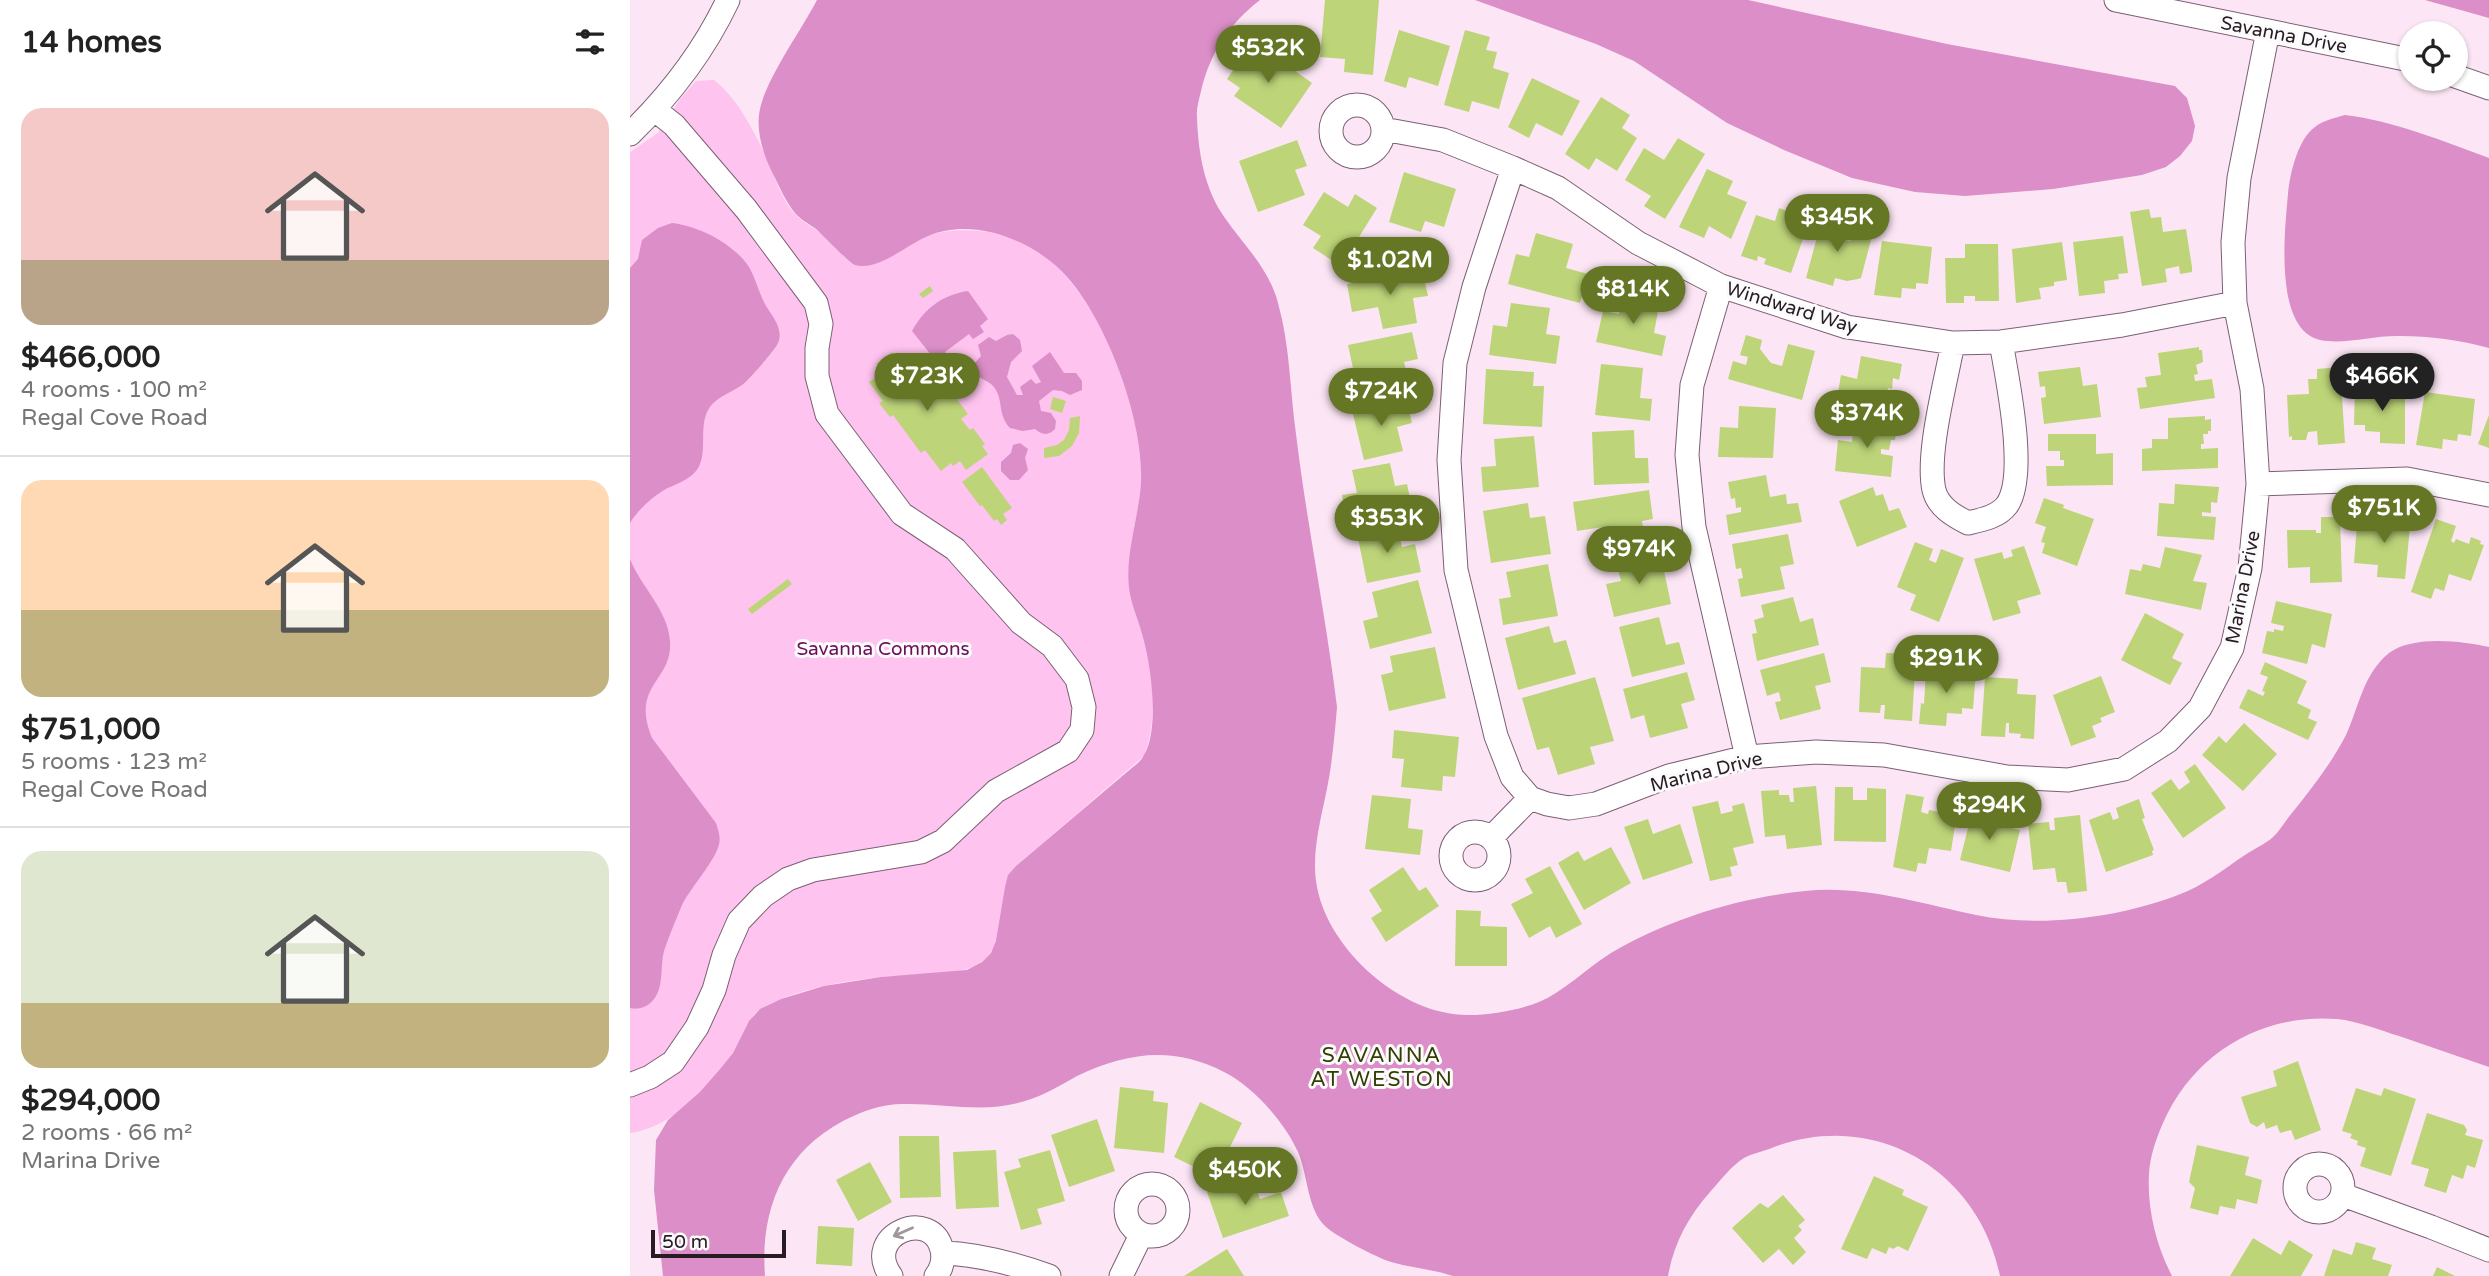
<!DOCTYPE html>
<meta charset="utf-8">
<style>
:root{--surface:#fff;--page:#f6f6f6;--text:#222;--muted:#767676;--line:#e0e0e0;--accent:#657625}
body{margin:0;font-family:"Varela Round",sans-serif;background:var(--page);color:var(--text);height:100vh;display:flex;flex-direction:column;font-size:26px;white-space:nowrap}
*{box-sizing:border-box;margin:0}
p{font-size:23px;color:var(--muted)}
.icon{flex:none;width:38px;height:38px;fill:none;stroke:currentColor;stroke-width:2;stroke-linecap:round;stroke-linejoin:round}
.map{position:relative;flex:1;overflow:hidden}
.sheet{display:flex;flex-direction:column;background:var(--surface);width:630px}
.sheet>*{flex:none}
.fabs{position:absolute;left:1768px;top:21px;display:grid;gap:14px}
.fabs a{display:grid;place-items:center;width:70px;height:70px;border-radius:50%;background:var(--surface);box-shadow:0 2px 5px #0004;font-size:35px}
.scale{position:absolute;left:21px;bottom:18px;width:135px;box-sizing:border-box;padding-left:7px;border:4px solid #271b24;border-top:0;font-size:19px;line-height:24px;white-space:nowrap;color:#271b24;-webkit-text-stroke:5px #fbfbfb;paint-order:stroke}
.price{position:absolute;translate:-50% -60px;padding:0 16px;border-radius:24px;background:var(--accent);color:#fff;font-size:23px;line-height:46px;filter:drop-shadow(0 2px 4px #0008)}
.price::after{content:'';position:absolute;left:50%;top:42px;width:21px;height:16px;margin-left:-10px;background:inherit;clip-path:polygon(0 0,100% 0,50% 100%)}
.price.active{background:#222;color:#fff}
ul{padding:0;list-style:none}
li{display:grid;align-content:center;gap:14px;height:371px;padding:0 21px}
li+li{border-top:2px solid var(--line)}
li span{display:grid;place-items:center;height:217px;border-radius:21px;color:#555}
li>.icon{margin-inline-start:auto}
span .icon{width:126px;height:126px;fill:#fffc;stroke-width:1}
li b{font-size:30px}
h2{display:flex;justify-content:space-between;align-items:center;height:84px;padding:0 21px;font-size:30px}
main{display:flex;flex:1;min-height:0}
.map>svg:first-child{display:block}
</style>
<main>
<section class="sheet">
<h2>14 homes<svg class="icon" aria-label="filters" viewBox="0 0 24 24"><path d="M4 7h16M4 17h16"/><circle cx="9" cy="7" r="2"/><circle cx="15" cy="17" r="2"/></svg></h2>
<ul>
<li><span style="background:linear-gradient(#f6c9c9 70%,#b9a48a 0)"><svg class="icon" aria-label="home" viewBox="0 0 24 24"><path d="M3 11l9-7 9 7M6 9v11h12V9"/></svg></span><div><b>$466,000</b><p>4 rooms · 100 m²</p><p>Regal Cove Road</p></div></li>
<li><span style="background:linear-gradient(#ffd9b3 60%,#c2b280 0)"><svg class="icon" aria-label="home" viewBox="0 0 24 24"><path d="M3 11l9-7 9 7M6 9v11h12V9"/></svg></span><div><b>$751,000</b><p>5 rooms · 123 m²</p><p>Regal Cove Road</p></div></li>
<li><span style="background:linear-gradient(#dfe7d0 70%,#c2b280 0)"><svg class="icon" aria-label="home" viewBox="0 0 24 24"><path d="M3 11l9-7 9 7M6 9v11h12V9"/></svg></span><div><b>$294,000</b><p>2 rooms · 66 m²</p><p>Marina Drive</p></div></li>
</ul>
</section>
<div class="map">
<svg width="1859" height="1276" viewBox="0 0 1859 1276">
<rect width="100%" height="100%" fill="#fce6f5"/>
<path fill="#fec3ee" d="M84 80C105 96 120 124 132 148 143 169 149 197 165 214 173 223 186 229 195 236 204 244 211 256 221 262 244 277 280 240 302 234 329 227 360 230 386 239 461 267 514 406 511 481 509 516 496 551 499 586 501 604 509 620 513 637 523 675 528 720 514 756L386 866C364 892 382 941 351 962 327 979 280 974 252 977 213 981 170 988 134 1007 116 1016 113 1038 102 1054 80 1088 41 1128 0 1133V152L28 133 50 99 66 81Z"/>
<path fill="#db8ec7" d="M187 0H630C599 24 580 53 571 91 569 100 566 109 567 117 568 149 573 181 589 209 609 241 638 265 648 303 660 345 660 391 666 434 677 525 696 616 707 707 705 731 703 754 699 778 693 813 680 851 687 887 699 951 773 1016 839 1015 861 1015 889 1010 909 1002 933 992 957 968 981 953 1039 919 1107 898 1175 891 1233 885 1289 903 1346 915 1409 928 1488 918 1548 895 1573 886 1594 869 1615 855 1624 849 1635 844 1642 838 1650 831 1655 821 1662 813 1682 788 1701 764 1716 735 1729 707 1733 674 1759 653 1783 635 1832 641 1859 647V1067C1829 1057 1799 1046 1769 1036 1749 1030 1728 1021 1707 1019 1631 1013 1563 1054 1533 1123 1526 1139 1520 1156 1519 1174 1517 1209 1526 1245 1542 1276H1370C1349 1171 1246 1109 1144 1147 1135 1151 1123 1153 1114 1158 1101 1166 1090 1181 1080 1192 1058 1217 1044 1243 1038 1276H823C802 1269 781 1268 761 1262 747 1258 706 1236 696 1227 677 1210 678 1175 668 1152 655 1123 623 1086 594 1072 543 1046 498 1052 447 1076 431 1085 413 1096 395 1101 355 1114 314 1103 273 1104 252 1104 232 1111 213 1121 153 1153 130 1210 135 1276H33L24 1190 26 1140 38 1120 70 1092 91 1068 103 1053 119 1021 130 1009 151 999 194 986 251 977 337 970 352 962 361 953 366 941 375 887 378 875 386 866 503 767C507 764 512 760 514 755 530 728 521 664 512 634 508 619 501 604 499 588 495 553 509 517 511 482 514 421 478 324 438 278 407 242 345 216 298 236 278 244 247 272 225 265 219 263 194 236 186 229 179 224 170 219 165 213 156 202 150 188 144 176 134 157 125 131 130 109 137 77 171 31 187 0Z
M845 0H1118L1317 44 1545 86 1557 98 1565 126 1562 141 1550 156 1536 167 1512 175 1423 189 1335 196 1285 192 1222 178 1154 150 1097 123 1004 61 966 44Z
M1795 0H1859V18Z
M1715 115C1764 121 1813 141 1859 158V348C1830 340 1800 336 1770 336 1744 335 1715 345 1690 340 1643 329 1655 229 1658 194 1660 173 1668 139 1685 127 1694 120 1705 118 1715 115Z
M42 223C69 226 104 244 119 267 126 279 129 294 136 306 143 317 155 331 147 345 141 354 121 378 112 385 101 393 85 397 78 410 68 428 79 455 66 471 58 481 45 484 34 490 20 499 8 510 0 523V268L8 259 12 240 28 228Z
M338 291 358 319 350 326 354 332 343 339 339 334 315 352 319 357 309 365 282 331C295 308 312 295 338 291Z
M383 334 390 340 392 351 381 362 377 377 387 395H393L390 387 401 379 406 384 411 382 402 366 420 352 434 373H446L452 381V390L440 395 432 391 423 390 409 401 411 411 421 413 426 421 425 429C418 436 412 435 405 429L393 431 380 428C367 414 374 400 364 387 357 379 347 379 342 370L343 365 351 356 348 345 359 337 366 341 377 335Z
M390 443 398 449 395 458 398 470 389 480H380L371 471V462L381 453 383 445Z
M0 559C11 587 38 610 40 641 43 682 0 684 22 738L86 823C88 830 91 837 89 844 86 860 61 887 52 905 46 920 39 935 34 951 30 966 34 987 24 999 18 1007 9 1010 0 1008Z"/>
<path fill="#bdd479" d="M695 0H749L743 75 714 72 715 59 690 57Z
M769 30 820 46 808 86 779 77 776 88 754 81Z
M835 30 860 37 856 50 867 52 863 68 879 73 869 109 842 101 839 112 814 105Z
M623 41 682 83 651 128 604 96 610 88 597 79Z
M902 78 950 101 932 136 906 123 899 138 878 127Z
M971 97 1000 115 992 128 1007 138 987 171 966 158 959 170 935 154Z
M1048 138 1075 154 1035 219 1014 206 1021 196 995 180 1014 148 1034 160Z
M667 140 677 166 665 170 675 195 628 212 609 161Z
M1077 169 1103 181 1097 194 1117 202 1101 239 1079 226 1074 238 1049 227Z
M774 172 826 189 814 227 795 221 791 232 759 222Z
M694 192 718 207 725 194 747 208 711 266 683 248 691 236 673 225Z
M1149 208 1180 219 1161 273 1134 264 1136 259 1128 256 1127 261 1111 256 1126 215 1145 221Z
M1519 209 1521 218 1531 217 1533 232 1556 229 1562 267V272L1550 274 1549 266 1535 269 1537 282 1512 286 1500 212Z
M1193 215 1220 222 1215 240 1220 241 1225 236 1241 240 1231 278 1228 279 1217 281 1205 278 1203 286 1176 278Z
M906 233 943 244 936 268 958 274 950 303 878 284 886 254 899 257Z
M1493 236 1498 273 1488 274 1489 279 1474 281 1475 293 1449 296 1443 242Z
M1252 241 1302 247 1298 284 1286 283V289L1272 288 1271 298 1244 295Z
M1432 242 1437 280 1424 282V286L1409 288 1411 299 1386 303 1382 249Z
M1335 244H1368L1369 301H1345V296H1334V303H1316L1315 258H1335Z
M792 269 798 296 783 298 787 323 753 329 748 307 722 312 717 284Z
M300 286 303 291 293 298 289 294Z
M993 292 1030 300 1024 333 1036 336 1032 356 966 342 973 311 989 314Z
M881 303 920 308 916 334 930 336 926 364 859 355 863 325 877 327Z
M782 332 788 359 774 362 780 387 744 395 738 370 724 373 718 345Z
M1116 335 1132 340 1130 349 1141 363 1152 366 1158 344 1185 351 1172 400 1098 379 1103 361 1116 365 1118 357 1110 355Z
M1569 347V350H1572L1573 362 1566 365 1568 374 1564 375 1565 381 1582 379 1585 398 1510 409 1507 388 1517 387 1515 377 1531 375 1528 353Z
M262 352 268 361 276 355 289 373 297 367 308 381 305 384 311 392 318 387 338 414 331 419 340 430 343 428 355 444 352 446 358 454 336 470 330 461 323 466 321 463 311 471 295 450 291 453 263 415 260 417 249 403 253 401 239 382 252 373 246 364Z
M1231 356 1272 364 1269 380 1263 378 1262 389 1258 388 1257 393 1273 396 1269 416 1206 404 1211 375 1227 379Z
M971 364 1013 368 1010 398 1022 399 1020 421 965 415Z
M1450 367 1453 386 1467 384 1471 417 1414 424 1411 398 1416 397 1415 386 1410 387 1408 372Z
M1710 367 1715 443 1688 445 1687 431 1678 432 1676 440H1662V436L1659 437 1657 395 1679 394 1678 379H1687V369Z
M856 369 904 372 903 386H914L912 427 853 424Z
M1725 388 1775 390V444L1750 443V432L1735 431V425H1724Z
M1795 392 1845 399 1841 436 1828 434 1827 441 1813 439 1812 449 1786 445Z
M423 397 436 401 432 413 420 409Z
M776 398 782 423 767 427 773 451 734 460 722 410Z
M1109 406 1146 408 1143 458 1088 457 1090 427 1108 428Z
M1859 415V448L1848 444Z
M450 416 449 433 442 446 429 456 414 458V448L427 445 434 440 439 430 440 418Z
M1575 416V420L1581 419V431H1578V434H1573L1574 444H1571V449L1588 448V468L1512 471V449L1522 448V439H1538V418Z
M1224 420 1267 425 1265 440H1261L1259 450 1251 449V454L1263 456 1261 477 1205 471 1208 440 1222 442Z
M1004 430 1005 458H1018L1019 483 964 485 962 432Z
M1418 434H1466V454L1483 453V485L1417 486 1416 466H1434V460H1430V451H1418Z
M904 436 909 487 853 492 851 467 866 466 864 439Z
M760 463 765 486 777 484 783 513 717 526 712 495 727 493 722 470Z
M352 467 382 508 373 514 377 520 371 525 367 519 364 521 352 505 350 506 332 482Z
M1136 475 1140 497 1156 494 1157 504 1168 503 1172 522 1099 535 1096 515 1111 512V507L1106 508 1105 498 1101 499 1098 482Z
M1545 484 1589 487 1587 503 1581 502V513L1572 512V516L1586 517 1584 540 1527 536 1529 503 1544 504Z
M1243 487 1246 496 1253 494 1259 511 1269 508 1277 527 1227 547 1209 501Z
M1019 490 1023 519 1012 521 1016 546 977 552 973 527 947 531 943 502Z
M1414 498 1434 505 1433 508 1464 519 1447 566 1412 553 1415 543 1411 542 1416 527 1405 523Z
M898 503 900 518 915 516 921 554 861 563 853 511Z
M1754 514 1781 516 1775 579 1747 577 1748 565 1724 563 1727 524 1730 525 1733 520 1741 523 1742 519 1753 520Z
M1691 517H1710L1712 582 1680 583V567L1658 568 1657 530H1686V533H1691Z
M1806 519 1826 526 1821 541 1824 543 1826 539 1839 544 1841 537 1851 541 1850 544 1854 545 1841 581 1819 574 1814 591 1805 588 1801 599 1781 592Z
M767 524 772 547 785 544 791 572 737 583 727 533Z
M1158 534 1164 564 1150 567 1155 589 1111 597 1108 579 1113 578 1111 568 1106 569 1102 544Z
M1285 542 1303 549 1299 560 1306 563 1311 549 1334 558 1309 622 1280 610 1286 595 1267 587Z
M1394 546 1411 594 1387 601 1391 613 1363 621 1344 559 1372 552 1374 559 1383 556 1381 550Z
M1535 547 1572 555 1563 581 1577 583 1571 610 1495 594 1500 569 1511 571 1513 564 1530 568Z
M1030 552 1041 604 984 617 976 584 991 581 986 562Z
M918 564 928 616 873 625 869 599 881 597 876 572Z
M158 579 162 584 122 614 118 609Z
M788 580 802 633 740 649 733 621 748 617 742 592Z
M1163 597 1170 622 1183 618 1189 645 1127 661 1122 634 1127 633 1124 620 1134 617 1131 605Z
M1646 601 1702 614 1695 648 1682 644 1677 664 1632 653 1637 631 1644 632V629L1653 631 1654 626 1641 623Z
M1515 613 1554 634 1542 658 1552 663 1540 685 1491 660Z
M1029 617 1036 645 1049 642 1055 664 1002 677 989 627Z
M919 626 924 643 936 640 946 674 888 690 875 638Z
M805 647 816 698 759 711 751 675 763 672 760 656Z
M1194 653 1201 682 1185 686 1191 709 1150 720 1145 702 1151 701 1149 692 1137 696 1130 670Z
M1256 653 1286 654 1282 721 1254 719 1255 705H1251L1250 713 1229 712 1231 667 1255 668Z
M1635 662 1677 681 1667 703 1681 710 1678 718 1687 722 1678 740 1609 708 1618 689 1633 696 1635 692 1632 691 1638 677 1630 674Z
M1296 669 1346 672 1343 709 1332 708V714L1317 713 1316 726 1289 724 1291 703 1294 704Z
M1057 672 1065 700 1051 704 1058 728 1020 738 1014 715 1001 719 993 689Z
M1471 676 1485 712 1470 718 1472 722 1462 726 1466 737 1441 746 1423 695Z
M965 677 984 741 960 747 965 764 928 775 919 747 907 750 892 698Z
M1355 677 1388 679 1387 694 1406 695 1404 739 1390 738 1391 734 1379 733V723H1376L1375 737 1351 736Z
M1614 723 1647 754 1613 791 1572 755 1589 736 1596 743Z
M764 730 829 737 825 777 813 776 812 791 771 787 774 759 762 758Z
M1565 764 1596 808 1553 838 1521 793 1541 779 1549 790 1560 782 1554 772Z
M1186 786 1192 845 1157 849 1155 835 1135 837 1131 791 1149 790V795H1159L1160 802H1164L1163 788Z
M1205 787H1223V800H1237V788L1256 789V842L1204 841Z
M1276 794 1294 797 1291 812 1298 814 1299 810 1310 812 1311 804 1328 807 1321 851 1299 848 1296 864 1288 863 1286 872 1263 867Z
M742 795 781 799 778 828 793 830 790 855 735 849Z
M1509 799 1515 818 1512 819 1524 850 1522 851 1523 855 1476 872 1459 820 1480 812 1483 820 1489 818 1486 808Z
M1088 801 1091 814 1103 811 1102 806 1114 803 1124 843 1103 848 1108 865 1100 867 1102 876 1080 881 1062 807Z
M1343 808 1365 814 1363 824 1390 830 1380 872 1330 860Z
M1450 815 1457 891 1438 893 1436 882H1427L1425 868 1403 870 1398 824 1419 822 1420 830H1425L1424 818Z
M1018 819 1023 834 1050 824 1063 863 1013 880 994 827Z
M981 847 1001 883 954 910 928 863 948 851 954 861Z
M920 866 952 924 926 938 920 926 899 938 881 904 903 893 895 879Z
M773 867 789 891 796 887 809 906 756 942 741 918 752 911 739 890Z
M826 910 851 911 850 926 877 927V966H825Z
M1668 1061 1691 1130 1665 1140 1661 1130 1650 1133 1647 1125 1636 1129 1634 1122 1627 1127 1620 1123 1611 1097 1647 1086 1643 1071Z
M490 1087 524 1091 523 1101 538 1103 534 1153 484 1148Z
M1726 1088 1751 1096 1754 1088 1786 1099 1761 1176 1730 1166 1736 1148 1727 1145 1728 1141 1720 1138 1722 1134 1712 1131Z
M570 1102 612 1123 585 1177 544 1157Z
M1797 1113 1834 1125 1837 1130 1835 1135 1853 1140 1845 1168 1837 1165 1833 1179 1822 1175 1816 1193 1794 1186 1799 1169 1781 1164Z
M467 1119 485 1171 439 1187 421 1135Z
M269 1136H309L311 1197 270 1198Z
M1567 1145 1619 1157 1615 1175 1632 1180 1627 1204 1607 1199 1605 1209 1590 1206 1588 1215 1560 1208 1565 1188 1559 1182Z
M366 1150 369 1207 326 1209 323 1152Z
M420 1150 435 1201 407 1209 412 1224 391 1230 374 1172 391 1167 388 1159Z
M240 1162 262 1202 228 1221 206 1180Z
M622 1176 630 1199 651 1192 659 1216 593 1238 577 1192Z
M1244 1176 1274 1190 1272 1195 1298 1207 1278 1251 1268 1246 1263 1249 1259 1247 1256 1254 1242 1248 1237 1259 1211 1249Z
M1153 1195 1175 1220 1168 1226 1172 1230 1164 1238 1176 1252 1163 1265 1149 1249 1133 1263 1102 1228 1130 1203 1138 1208Z
M188 1226 224 1228 222 1266 186 1264Z
M1623 1238 1651 1255 1659 1240 1683 1255 1671 1276H1600Z
M1726 1242 1746 1248 1742 1259 1762 1265 1758 1276H1694L1703 1249 1722 1255Z
M597 1249 614 1276H554Z
M1807 1267 1825 1276H1803Z"/>
<g fill="none" stroke-linecap="round" stroke-linejoin="round">
<defs>
<path id="minor" d="M1486 0 1780 60
M1825 76 1859 88
M701 131a26 26 0 1 1 52 0a26 26 0 1 1-52 0Z
M753 129 813 140 883 168 928 188 1008 243 1091 286 1217 327 1323 343 1371 342 1492 325 1605 303
M0 134C40 95 74 51 98 0
M883 168 844 287 825 363 819 460 826 570 866 736 882 777 900 798 917 804 939 808 966 804 1039 776 1117 757 1186 752 1254 755 1377 777 1438 780 1494 769 1538 741 1570 708 1602 648 1620 568 1628 484 1622 389 1605 303 1603 242 1609 178 1638 31
M1091 286 1062 385 1057 455 1064 527 1117 757
M1323 343C1316 381 1296 454 1304 490 1308 507 1324 516 1338 523 1351 520 1368 517 1377 505 1398 475 1377 378 1371 342
M1628 484 1777 479 1859 495
M821 856a24 24 0 1 1 48 0a24 24 0 1 1-48 0Z
M861 838 900 798
M0 1085 20 1077 43 1062 67 1027 84 990 94 955 109 921 133 896 158 879 183 870 291 852 313 841 366 791 438 751 452 730 454 707 447 679 422 646 391 623 325 549 272 514 197 414 187 376V348L191 324 186 303 116 209 44 125 25 110
M1665 1188a24 24 0 1 1 48 0a24 24 0 1 1-48 0Z
M496 1210a26 26 0 1 1 52 0a26 26 0 1 1-52 0Z
M1713 1195 1801 1227 1859 1250
M313 1253C350 1254 385 1264 419 1276
M261 1276C231 1235 302 1206 312 1250 314 1259 312 1268 306 1276
M491 1276 511 1235"/>
</defs>
<use href="#minor" stroke="#7c5f74" stroke-width="25"/>
<use href="#minor" stroke="#fff" stroke-width="23"/>
</g>
<defs><path id="oneway-shaft" d="M-6 0H5M1.5-3L5.5 0L1.5 3" fill="none" stroke-width="1.6" stroke-linecap="round" stroke-linejoin="round" transform="scale(1.75)"/></defs>
<use stroke="#9e989c" href="#oneway-shaft" transform="translate(273 1232) rotate(156)"/>
<g text-anchor="middle" stroke-width="6" stroke-linejoin="round" paint-order="stroke">
<g font-size="19" fill="#271b24" stroke="#fbfbfb">
<text transform="translate(1654 34) rotate(11)" y="7">Savanna Drive</text>
<text transform="translate(1162 307) rotate(17)" y="7">Windward Way</text>
<text transform="translate(1612 587) rotate(-79)" y="7">Marina Drive</text>
<text transform="translate(1076 771) rotate(-14)" y="7">Marina Drive</text>
</g>
<g font-size="19" fill="#6b0e5b" stroke="#fbfbfb">
<text x="253" y="655">Savanna Commons</text>
</g>
<g font-size="21" letter-spacing="2" fill="#323d01" stroke="#fbfbfb">
<text x="752" y="1062">SAVANNA<tspan x="752" dy="24">AT WESTON</tspan></text>
</g>
</g>
</svg>
<div class="fabs">
<a><svg class="icon" aria-label="locate" viewBox="0 0 24 24"><circle cx="12" cy="12" r="6"/><path d="M12 2v4M12 18v4M2 12h4M18 12h4"/></svg></a>
</div>
<div class="scale">50 m</div>
<b class="price" style="left:638px;top:85px">$532K</b>
<b class="price" style="left:1207px;top:254px">$345K</b>
<b class="price" style="left:760px;top:297px">$1.02M</b>
<b class="price" style="left:1003px;top:326px">$814K</b>
<b class="price" style="left:297px;top:413px">$723K</b>
<b class="price active" style="left:1752px;top:413px">$466K</b>
<b class="price" style="left:751px;top:428px">$724K</b>
<b class="price" style="left:1237px;top:450px">$374K</b>
<b class="price" style="left:1754px;top:545px">$751K</b>
<b class="price" style="left:757px;top:555px">$353K</b>
<b class="price" style="left:1009px;top:586px">$974K</b>
<b class="price" style="left:1316px;top:695px">$291K</b>
<b class="price" style="left:1359px;top:842px">$294K</b>
<b class="price" style="left:615px;top:1207px">$450K</b>
</div>
</main>
